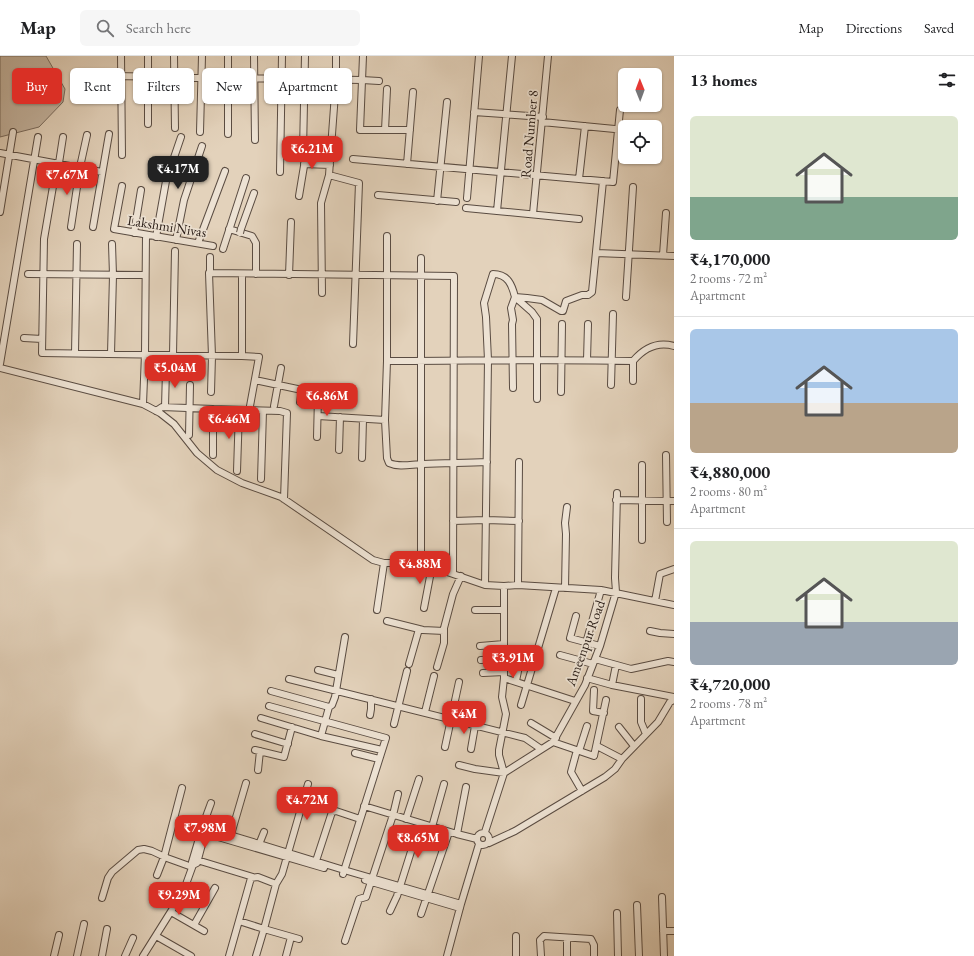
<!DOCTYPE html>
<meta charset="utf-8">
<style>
:root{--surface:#fff;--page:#f6f6f6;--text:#202124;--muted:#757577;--line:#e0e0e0;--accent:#d93025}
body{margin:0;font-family:"EB Garamond",serif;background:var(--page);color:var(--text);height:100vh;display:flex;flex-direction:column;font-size:15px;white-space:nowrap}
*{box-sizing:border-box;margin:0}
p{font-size:13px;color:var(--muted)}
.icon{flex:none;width:22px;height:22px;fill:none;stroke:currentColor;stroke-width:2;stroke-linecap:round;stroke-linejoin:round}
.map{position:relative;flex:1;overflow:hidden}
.side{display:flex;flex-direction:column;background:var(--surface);width:300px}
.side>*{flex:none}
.banner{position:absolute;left:12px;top:12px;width:380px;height:36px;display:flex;gap:8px}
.needle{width:26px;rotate:359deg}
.buttons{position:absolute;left:618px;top:12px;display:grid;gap:8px}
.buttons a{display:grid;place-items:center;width:44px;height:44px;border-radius:6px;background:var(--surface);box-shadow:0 1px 3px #0004;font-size:20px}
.price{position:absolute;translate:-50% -34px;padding:0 9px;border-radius:8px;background:var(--accent);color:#fff;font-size:13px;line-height:26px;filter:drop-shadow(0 1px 2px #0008)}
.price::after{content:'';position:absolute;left:50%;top:24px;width:12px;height:9px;margin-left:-6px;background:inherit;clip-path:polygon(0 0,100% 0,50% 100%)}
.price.active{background:#222;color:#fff}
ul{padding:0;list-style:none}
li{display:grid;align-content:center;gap:8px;height:212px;padding:0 16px}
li+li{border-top:1px solid var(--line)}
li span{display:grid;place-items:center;height:124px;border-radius:6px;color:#555}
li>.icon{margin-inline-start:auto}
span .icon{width:72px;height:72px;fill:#fffc;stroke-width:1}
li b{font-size:17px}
h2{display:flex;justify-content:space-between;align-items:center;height:48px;padding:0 16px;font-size:17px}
.tag{padding:0 14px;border-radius:6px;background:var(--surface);box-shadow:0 1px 3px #0004;font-size:14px;line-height:36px}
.tag.active{background:var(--accent);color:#fff}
header{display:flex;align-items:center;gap:24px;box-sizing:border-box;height:56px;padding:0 20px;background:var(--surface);border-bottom:1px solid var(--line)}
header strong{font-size:19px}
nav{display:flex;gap:22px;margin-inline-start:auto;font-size:14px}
.search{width:280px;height:36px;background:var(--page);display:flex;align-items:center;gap:10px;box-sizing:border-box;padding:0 14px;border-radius:6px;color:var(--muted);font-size:15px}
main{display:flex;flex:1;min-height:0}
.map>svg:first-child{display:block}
</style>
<header>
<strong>Map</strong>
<div class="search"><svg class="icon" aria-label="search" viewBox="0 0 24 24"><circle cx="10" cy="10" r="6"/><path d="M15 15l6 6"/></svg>Search here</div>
<nav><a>Map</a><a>Directions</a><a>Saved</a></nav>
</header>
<main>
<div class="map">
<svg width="674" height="900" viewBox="0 0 674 900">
<rect width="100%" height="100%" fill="#e3d2bb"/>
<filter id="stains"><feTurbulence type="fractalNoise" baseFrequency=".005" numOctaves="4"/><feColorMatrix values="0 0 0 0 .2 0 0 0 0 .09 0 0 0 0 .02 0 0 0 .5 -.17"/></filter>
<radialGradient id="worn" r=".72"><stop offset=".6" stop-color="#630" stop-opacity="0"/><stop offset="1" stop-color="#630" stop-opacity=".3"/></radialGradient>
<path fill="#c4b4a0" stroke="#786a5d" d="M0 0H46L65 33 63 46 39 71 0 81Z"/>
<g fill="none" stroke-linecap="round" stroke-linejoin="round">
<defs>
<path id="minor" d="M121 0 122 99
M148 0V68
M174 0 175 72
M228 0V78
M254 0 255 84
M363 0 360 74H410
M512 0 497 155 579 163
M80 42 101 25 112 20 362 24 379 25
M474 56 543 61
M542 66 625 74
M385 74 387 33
M200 76 202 0
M0 97 102 116
M353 103 613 126 620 54
M57 107 44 183 42 297 242 300V218
M59 107 63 81
M304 108 330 109
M407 108 413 36
M280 116 282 0
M329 119 359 127 353 288
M579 123 585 70
M122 130 114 173 213 190
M378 139 456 146
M299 140 306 98 303 95 305 0
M467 142 479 0
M437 145 447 46
M466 152 497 155
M0 156 13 76
M533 158 548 0
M71 171 80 111 87 79
M93 171 109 78
M229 173 252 180 256 187V218
M241 173 254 137
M134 177 141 134
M387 180V305C469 305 551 303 633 305
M156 181 166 125 181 81
M176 184 184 144 202 90
M198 187 225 115
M223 193 246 122
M596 197 674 200
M663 199 666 157
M210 201V217
M421 202V507
M28 218 145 219
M289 219 291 166
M322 237 321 147 329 119 336 24V0
M515 241 527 242 542 244 561 255H563L566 245 582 239H588L592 236 603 125
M515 241 532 256 537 263V343
M626 241 633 131
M24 282 42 283
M75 297 77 188
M111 298 113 219 112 188
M173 299 175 195
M242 300 259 301 250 350
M587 304 588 268
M0 308 38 81
M0 312 143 348 160 357 174 368 197 397 217 414 242 427 281 441 373 504 384 507H421L485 529 504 530 518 529 601 534 674 549
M255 324 302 334 300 346
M633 325V305C644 292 657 285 674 290
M611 329 613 258
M211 336 212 300 209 217 454 220 453 517
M561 336 562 268
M143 348 145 298 146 179
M274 350 281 312
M165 351 166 314
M213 353 280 355 287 357 284 443
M156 355 162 351 213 353V399
M318 360 385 364 387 402 389 407C400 412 412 408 423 408 444 407 465 407 487 406
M385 364 387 305
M189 379 190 329
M317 381 318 341
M339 394 340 361
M666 399 667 466
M362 402 363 363
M642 409V484
M237 415 239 354
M261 423 263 355
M616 444 674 445
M453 465 486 464 519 465
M485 529 488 304 486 261 484 247 493 218C508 218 512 229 515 241L511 252 513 264 512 268 513 332
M518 529 519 406
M565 532 566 478 565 467 567 451
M655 545 660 518 674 513
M424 552 432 510
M377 554 384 507
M475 554H504
M576 560 570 582 600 590
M387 565 423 574 444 575
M650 575 660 577 674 578
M586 587 601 534
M480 590 504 588
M560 599 593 608
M595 603 631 613 668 605 674 606
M481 604 504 603
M409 608 419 573
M616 609 612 629 674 641
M437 611 444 587V572L453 538 461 520
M318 614 338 619
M483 617 504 616
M504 622 575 645
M587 622 612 629
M289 623 525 682 541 693
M516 625 521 601
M594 634 593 655 604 657
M271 635 329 651
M641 643V666L646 678
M521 649 556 532
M269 650 386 682 343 818
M425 656 434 620
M370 659 371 653V643
M261 662 321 680 382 694
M531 667 556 682
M394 668 407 615
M619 671 634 690
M255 678 288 688
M321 680 329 651 332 649 335 641 345 581
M553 686 594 700 606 644
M597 690 622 703
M445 691 459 626
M471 693 475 670
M255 694 284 701 292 671
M577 694 571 716 582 735
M579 695 587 670
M355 697 379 703
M459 709 475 713 504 717 499 699V694L506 658 502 641 504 622V530
M258 714 260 695
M364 750 457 778 477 783
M406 763 419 723
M432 771 444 728
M485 776 504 717 553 686 585 629 600 590 616 536 615 522 617 437
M477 783a6 6 0 1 1 12 0a6 6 0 1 1-12 0Z
M205 778C201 770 208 756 211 747
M457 778 466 731
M232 783V775L246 727
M489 787 515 775 605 721 615 713 622 703 658 666 670 646 674 644
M258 791 264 776
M197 804 253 821
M315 808 332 756 336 755 360 763
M193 809 197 807 204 781 208 778 324 812
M157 819 164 801 182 732
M365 824 460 852
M276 828 264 873 299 883
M662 841 664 900
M102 842 108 822 112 816 138 794 144 793 152 795 167 802 192 811
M637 849 639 900
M390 855 397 840 420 767
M171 856 204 875
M617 857 618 900
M421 858 449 776
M239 865 264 873 256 900
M194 869 215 832
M663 875H674
M156 880 191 900
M516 880V900
M345 885 359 843 366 841 393 759 398 738
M54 900 59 879
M77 900 84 868
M102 900 107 873
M125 900 133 882
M143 900 175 849 185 831 193 809 192 806 200 779 202 776 207 774 230 779 344 814 461 848
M229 900 251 822 258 821 276 828 282 818 308 728
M286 900 291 881
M447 900 461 848 479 788
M541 900 540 884 544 880 591 883 594 889V900
M567 900V882"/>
</defs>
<use href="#minor" stroke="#5a4c42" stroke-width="8"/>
<use href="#minor" stroke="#ede2d3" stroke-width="6"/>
<defs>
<path id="minor-bridge" d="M240 177 241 173"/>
</defs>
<use href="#minor-bridge" stroke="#5a4c42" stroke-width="8" stroke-linecap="butt"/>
<use href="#minor-bridge" stroke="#ede2d3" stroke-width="6"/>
</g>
<g text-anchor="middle" stroke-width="3.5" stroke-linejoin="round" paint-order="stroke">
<g font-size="14" fill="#2c201a" stroke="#ede2d3">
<text transform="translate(529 78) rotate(-85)" y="5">Road Number 8</text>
<text transform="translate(167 170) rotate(9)" y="5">Lakshmi Nivas</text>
<text transform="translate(585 587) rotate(-70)" y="5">Ameenpur Road</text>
</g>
</g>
<rect width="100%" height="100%" filter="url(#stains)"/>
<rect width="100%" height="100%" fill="url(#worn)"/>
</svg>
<div class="buttons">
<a><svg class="needle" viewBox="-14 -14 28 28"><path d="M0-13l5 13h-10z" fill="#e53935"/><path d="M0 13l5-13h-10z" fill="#757577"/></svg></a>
<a><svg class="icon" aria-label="locate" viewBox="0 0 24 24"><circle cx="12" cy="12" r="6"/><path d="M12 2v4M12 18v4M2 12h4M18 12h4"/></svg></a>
</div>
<b class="price" style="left:312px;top:114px">₹6.21M</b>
<b class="price active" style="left:178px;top:134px">₹4.17M</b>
<b class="price" style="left:67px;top:140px">₹7.67M</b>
<b class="price" style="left:175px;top:333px">₹5.04M</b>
<b class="price" style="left:327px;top:361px">₹6.86M</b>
<b class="price" style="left:229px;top:384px">₹6.46M</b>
<b class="price" style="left:420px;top:529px">₹4.88M</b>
<b class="price" style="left:513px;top:623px">₹3.91M</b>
<b class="price" style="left:464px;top:679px">₹4M</b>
<b class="price" style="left:307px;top:765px">₹4.72M</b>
<b class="price" style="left:205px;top:793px">₹7.98M</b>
<b class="price" style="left:418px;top:803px">₹8.65M</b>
<b class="price" style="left:179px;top:860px">₹9.29M</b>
<div class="banner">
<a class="tag active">Buy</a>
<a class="tag">Rent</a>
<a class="tag">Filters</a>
<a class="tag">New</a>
<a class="tag">Apartment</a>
</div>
</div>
<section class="side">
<h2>13 homes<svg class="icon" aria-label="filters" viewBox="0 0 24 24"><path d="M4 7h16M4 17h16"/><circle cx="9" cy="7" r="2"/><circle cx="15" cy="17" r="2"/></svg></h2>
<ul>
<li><span style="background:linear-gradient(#dfe7d0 65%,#7fa58c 0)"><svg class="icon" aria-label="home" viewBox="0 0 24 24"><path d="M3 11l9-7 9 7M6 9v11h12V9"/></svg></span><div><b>₹4,170,000</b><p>2 rooms · 72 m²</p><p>Apartment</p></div></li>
<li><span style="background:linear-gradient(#a9c7e8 60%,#b9a48a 0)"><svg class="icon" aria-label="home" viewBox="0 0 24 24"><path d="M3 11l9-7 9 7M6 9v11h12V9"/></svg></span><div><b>₹4,880,000</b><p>2 rooms · 80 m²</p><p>Apartment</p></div></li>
<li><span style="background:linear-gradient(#dfe7d0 65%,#9aa5b1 0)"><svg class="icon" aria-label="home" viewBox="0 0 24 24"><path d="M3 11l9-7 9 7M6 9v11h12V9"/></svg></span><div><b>₹4,720,000</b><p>2 rooms · 78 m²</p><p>Apartment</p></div></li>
</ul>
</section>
</main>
